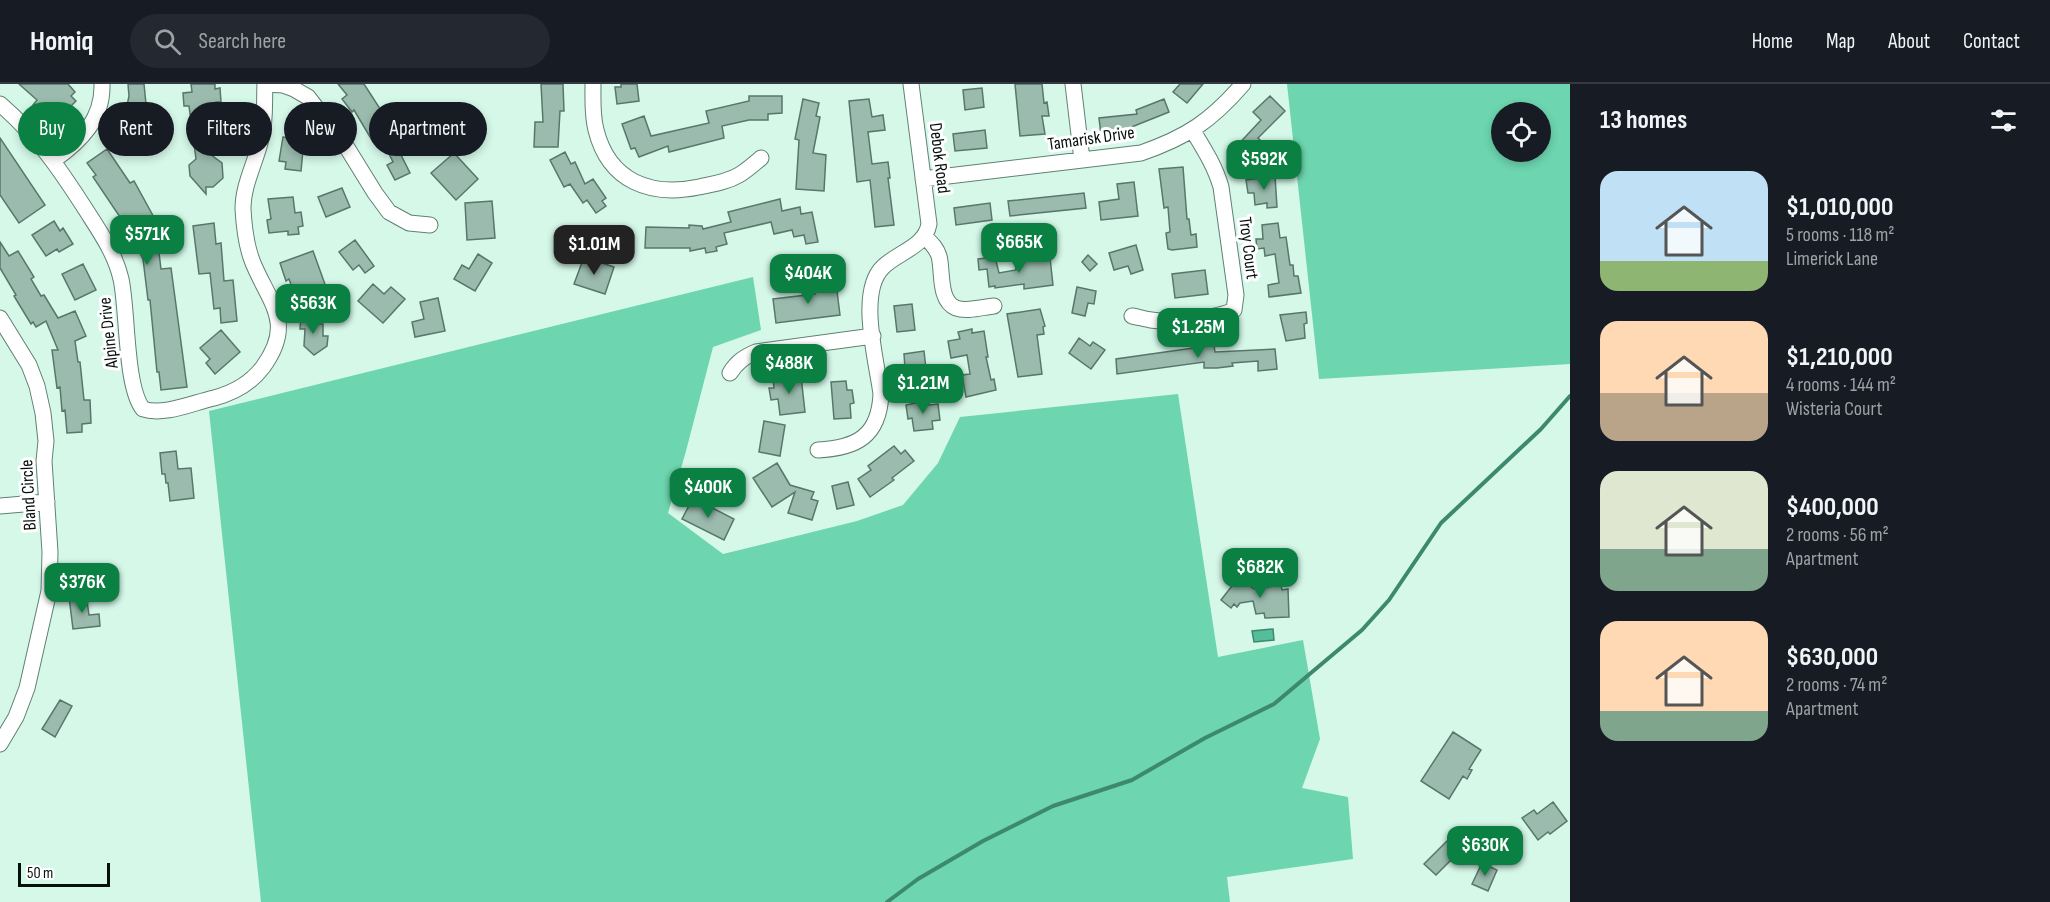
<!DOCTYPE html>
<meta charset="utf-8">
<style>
:root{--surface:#171b24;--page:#242831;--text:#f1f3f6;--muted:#9ea1a6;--line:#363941;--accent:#0b8043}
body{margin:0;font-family:"Sofia Sans Condensed",sans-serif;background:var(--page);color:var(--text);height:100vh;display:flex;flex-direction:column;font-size:22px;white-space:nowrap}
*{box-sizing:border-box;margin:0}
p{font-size:20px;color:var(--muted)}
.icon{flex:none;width:33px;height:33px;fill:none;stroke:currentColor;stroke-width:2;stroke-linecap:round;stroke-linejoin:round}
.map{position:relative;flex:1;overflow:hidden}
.side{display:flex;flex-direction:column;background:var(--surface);width:480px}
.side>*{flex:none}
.hud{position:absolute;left:18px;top:18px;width:570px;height:54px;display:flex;gap:12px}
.buttons{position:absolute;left:1491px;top:18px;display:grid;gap:12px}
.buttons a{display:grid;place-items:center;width:60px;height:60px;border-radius:50%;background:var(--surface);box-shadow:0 3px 9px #0003;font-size:30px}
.scale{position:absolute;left:18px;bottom:15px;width:92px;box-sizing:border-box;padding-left:6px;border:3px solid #05100c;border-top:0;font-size:16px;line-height:21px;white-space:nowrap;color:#05100c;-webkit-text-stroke:4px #fff;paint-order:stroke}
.price{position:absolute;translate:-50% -51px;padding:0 14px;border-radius:12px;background:var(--accent);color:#fff;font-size:20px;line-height:39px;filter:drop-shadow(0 2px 3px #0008)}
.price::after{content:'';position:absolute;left:50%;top:36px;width:18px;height:14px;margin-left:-9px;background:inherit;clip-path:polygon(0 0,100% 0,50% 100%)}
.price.active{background:#222;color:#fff}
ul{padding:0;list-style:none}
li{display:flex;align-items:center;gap:18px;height:150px;padding:0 30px}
li span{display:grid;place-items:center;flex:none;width:168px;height:120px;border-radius:18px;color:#555}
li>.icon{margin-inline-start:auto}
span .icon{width:72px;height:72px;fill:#fffc;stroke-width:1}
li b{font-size:26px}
h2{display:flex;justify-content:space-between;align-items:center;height:72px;padding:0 30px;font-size:26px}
.pill{padding:0 21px;border-radius:27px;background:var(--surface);box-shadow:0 3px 9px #0003;font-size:21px;line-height:54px}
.pill.active{background:var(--accent);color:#fff}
header{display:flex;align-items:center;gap:36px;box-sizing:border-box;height:84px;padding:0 30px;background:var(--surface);border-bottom:2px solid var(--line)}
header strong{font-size:28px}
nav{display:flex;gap:33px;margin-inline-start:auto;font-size:21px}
.search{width:420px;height:54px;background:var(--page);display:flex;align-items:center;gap:15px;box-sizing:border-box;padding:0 21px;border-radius:33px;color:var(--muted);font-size:22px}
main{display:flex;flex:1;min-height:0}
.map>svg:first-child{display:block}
</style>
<header>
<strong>Homiq</strong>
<div class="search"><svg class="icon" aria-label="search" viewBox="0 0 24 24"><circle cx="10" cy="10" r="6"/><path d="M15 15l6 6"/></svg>Search here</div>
<nav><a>Home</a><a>Map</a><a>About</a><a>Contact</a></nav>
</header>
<main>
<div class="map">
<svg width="1570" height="818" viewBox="0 0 1570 818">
<rect width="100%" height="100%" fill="#d5f8e9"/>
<path fill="#6dd5b0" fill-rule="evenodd" d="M1287 0H1570V280L1319 295ZM1540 28V68H1502V28Z
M753 193 761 246 713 263 686 367 668 429 723 470 857 437 903 421 938 379 960 333 1178 310 1218 573 1303 556 1320 655 1302 704 1348 713 1353 775 1227 793 1230 818H261L209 327Z"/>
<path fill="#55bd9a" stroke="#3d896f" stroke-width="1.5" d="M1273 545 1274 556 1254 558 1252 547Z"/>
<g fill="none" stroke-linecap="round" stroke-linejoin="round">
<path stroke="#3d896f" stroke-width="4" d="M887 818 918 795 983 757 1053 722 1132 696 1205 654 1274 620 1362 546 1389 516 1441 439 1541 345 1570 312"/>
</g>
<path fill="#9abbad" stroke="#58776a" stroke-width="1.5" d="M19 0H68L75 8 71 12 76 17 59 34 54 30 48 36 33 21 37 16Z
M128 0H144L146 20 155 22 148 51 136 48 134 55 116 50 120 30 125 31 129 12Z
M191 0H215V5L220 4 221 18H216L223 62 203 65 222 79 223 94 213 103H206V110L190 92 189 81 196 75 189 22H184L183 9 192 8Z
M338 0H364L388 37 385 39 410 89 395 96 387 81 393 78 381 54 373 58 354 26 352 28 342 15 347 11Z
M541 0H563L564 27H560L558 63H534L535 38H543Z
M621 0H637L639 17 617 20 615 3H621Z
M1015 0H1042L1044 19 1047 18 1049 32H1042L1045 50 1020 52Z
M1180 0H1203L1187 19 1173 8Z
M982 4 984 23 965 26 963 6Z
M749 12H782V29L768 30V36H749L722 42 724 54 669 68 668 62 639 73 635 64 631 65 622 40 644 32 651 52 709 39 706 27 749 17Z
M1270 12 1285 27 1258 54 1269 65 1252 82 1234 65 1261 36 1253 28Z
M803 15 819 19 816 32 820 33 813 69 826 71 824 107 796 105 799 56 795 55Z
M869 15 872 33 883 31 885 46 868 48 872 80 888 78 890 94H888L894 141 875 143 870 96 857 98 849 17Z
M1164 15 1169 28 1129 44V48L1101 51 1099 34 1137 30 1136 26Z
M985 46 987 64 955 67 953 50Z
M283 53 304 56 301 87 285 85 286 78 279 77Z
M0 54 45 121 19 139 0 111Z
M107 65 130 99 134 97 156 137 158 136 168 158 166 159 169 164 159 169 161 185 171 184 187 303 161 306 159 288H157L150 216H148L143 175 127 142H126L93 93 96 91 87 79Z
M565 68 571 80 575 78 585 100 593 95 606 114 602 117 606 122 596 129 587 116 583 119 570 100 564 103 550 76Z
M454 69 478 95 456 116 431 89Z
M1183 83 1187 135H1189L1191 151 1196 150 1197 163 1172 166 1168 165 1166 149 1170 148 1168 123 1164 124 1159 85Z
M1275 92 1277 123 1267 124V119L1255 121 1254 109H1248L1246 96Z
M1134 98 1138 132 1101 136 1099 118 1119 115 1117 100Z
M342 104 350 123 326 133 318 113Z
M1084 109 1086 124 1010 132 1008 117Z
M293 113 295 129 301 128 303 142 298 143 299 150 288 151V147L269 149 267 136 271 135 268 115Z
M780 115 782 127 800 123 801 130 812 128 818 158 806 160 804 151 794 153 792 146 774 150 771 138 724 149 727 160 716 163 717 167 706 169 705 164 690 167V164H645L646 143 689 144V141L702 142 703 145 731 138 728 128Z
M492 117 495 154 467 156 465 119Z
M990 119 992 136 956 141 954 124Z
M54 137 60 147 63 144 73 160 59 168 57 165 46 172 32 151Z
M214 139 216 160 221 159 224 197 233 196 237 237 221 239 220 224 214 225 210 189 199 190 193 142Z
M1278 139 1280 154 1286 153 1290 181H1293L1294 192H1298L1301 209 1269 213 1268 201 1279 199 1275 170 1265 172 1264 164 1257 165 1256 155H1263L1262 141Z
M355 156 374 182 365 189 359 181 353 186 339 168Z
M0 158 9 172 18 167 34 193 31 195 41 212 44 211 58 234 75 227 86 252 75 257 78 278H80L84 316H90L91 339 82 340V348L67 349 65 326 62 327 60 303 57 304 52 266H58L46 237 36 243 33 238 31 240 14 212 16 211 0 184Z
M1136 161 1143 186 1131 190 1128 182 1114 186 1109 169Z
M313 167 326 203 296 214 289 195 286 197 280 179Z
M478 170 492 179 475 207 454 195 462 181 469 185Z
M1088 171 1097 180 1090 187 1082 178Z
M584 173 614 183 605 210 574 200Z
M995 173 999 189 1016 186 1015 178 1050 174 1053 201 1024 205V200L995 204V202L989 203 987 185 979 186 978 175Z
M83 180 96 206 75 216 62 190Z
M1205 186 1208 210 1175 214 1172 190Z
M836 199 840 231 776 239 773 215 815 210 814 202Z
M373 200 384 210 391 203 405 215 383 239 358 217Z
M1077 203 1096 207 1094 220 1088 219 1085 232 1072 229Z
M438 214 445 247 415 253 412 238 424 235 420 218Z
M912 220 915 246 897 248 894 222Z
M1040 225 1045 242 1043 243 1044 250 1037 251 1042 290 1018 293 1007 230Z
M1306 228 1307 239 1304 240 1305 254 1286 257 1280 231Z
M301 232H315V240H323V252H328L327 262 314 271 304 262 305 245H300Z
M972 245V249L984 247 988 273H986L991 296 994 295 996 306 966 313 962 291 970 290 967 271 951 274 948 257 960 255 958 248Z
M221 246 240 268 215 290 206 279 210 275 200 264Z
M1079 254 1090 262 1093 258 1105 266 1091 285 1069 269Z
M1214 261 1215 268 1275 265 1277 285 1258 287V277L1232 279 1233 282 1217 284H1204V278L1117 290 1116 275Z
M924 267 926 285 922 286 923 295 906 298 904 270Z
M801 292 805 328 780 331 778 315 771 316 769 304H774L773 295Z
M846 297 847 306H852L854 319 850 320 851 334 834 335 831 298Z
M929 316V321L938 320 940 336 932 337 933 345 914 347 912 334 908 335 906 321Z
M764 337 785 341 780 372 759 368Z
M894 362 901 370 905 366 914 377 892 394 894 396 870 413 858 395 871 386 868 382Z
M176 367 178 385 191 384 194 414 170 417 168 399H166L165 390H162L160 369Z
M777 379 790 401 814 408 811 415 818 417 812 436 788 429 795 408 772 423 753 394Z
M848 398 854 421 837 425 832 402Z
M693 414 734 435 724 456 682 435Z
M1239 493 1254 505 1281 501 1282 506 1288 505 1289 533 1265 534 1264 529 1256 530 1253 517 1240 519 1237 523 1234 520 1231 524 1221 516Z
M83 511 84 518 87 517 89 531 99 530 100 542 73 545 69 513Z
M60 616 72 622 55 653 42 645Z
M1453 648 1481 666 1469 685 1472 686 1467 695 1463 692 1449 715 1421 697Z
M1553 718 1567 737 1550 750 1548 748 1538 756 1522 734 1534 726 1537 730Z
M1448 756 1460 767 1436 791 1424 780Z
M1482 779 1497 786 1488 807 1472 800Z"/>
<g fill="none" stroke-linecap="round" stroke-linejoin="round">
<defs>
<path id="street" d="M265 0 283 1 294 5 308 13 346 62 375 109 389 128 409 139 430 141
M593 0C593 15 592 31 596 46 609 98 651 113 699 103 713 100 727 98 739 91 746 87 754 80 761 74
M1073 0 1082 76
M0 20C38 53 59 84 86 126 100 148 115 169 121 195 128 227 125 303 143 325 164 332 192 319 214 314 233 309 251 299 263 283 295 239 270 220 253 179 246 162 244 143 243 125 243 100 256 78 261 55 266 37 264 18 265 0
M54 76C81 57 103 35 102 0
M923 95 1141 69C1187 53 1211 37 1243 0
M925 153C931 159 936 163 939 172 943 186 938 217 956 224 967 228 983 223 994 222
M1132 232C1138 233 1145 235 1151 236 1169 239 1218 234 1234 226L1236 211 1221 103C1215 82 1204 65 1193 47
M0 234 29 281 37 302 43 329 46 357 44 377 50 468 49 507 27 604 16 633 0 660
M730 289C737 278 744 273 756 268L873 252
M818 366C857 364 879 352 881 310 877 278 857 208 883 183 898 168 925 163 929 140L911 0
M0 422 47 418"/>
</defs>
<use href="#street" stroke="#618073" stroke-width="17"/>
<use href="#street" stroke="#fff" stroke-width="15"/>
</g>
<g text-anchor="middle" stroke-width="6" stroke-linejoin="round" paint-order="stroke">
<g font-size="18" fill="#05100c" stroke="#fff">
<text transform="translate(1091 54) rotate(-8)" y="6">Tamarisk Drive</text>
<text transform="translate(940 74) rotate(83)" y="6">Debok Road</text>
<text transform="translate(1249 164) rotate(83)" y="6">Troy Court</text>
<text transform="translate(108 249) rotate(-96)" y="6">Alpine Drive</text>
<text transform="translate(28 411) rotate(-93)" y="6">Bland Circle</text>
</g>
</g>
</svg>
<div class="buttons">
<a><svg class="icon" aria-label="locate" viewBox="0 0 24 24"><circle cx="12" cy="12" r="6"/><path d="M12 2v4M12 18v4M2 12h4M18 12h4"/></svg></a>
</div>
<div class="scale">50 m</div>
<b class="price" style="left:1264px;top:107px">$592K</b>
<b class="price" style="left:147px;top:182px">$571K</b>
<b class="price" style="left:1019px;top:190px">$665K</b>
<b class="price active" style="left:594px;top:192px">$1.01M</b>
<b class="price" style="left:808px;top:221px">$404K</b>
<b class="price" style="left:313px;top:251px">$563K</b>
<b class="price" style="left:1198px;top:275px">$1.25M</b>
<b class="price" style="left:789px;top:311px">$488K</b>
<b class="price" style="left:923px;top:331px">$1.21M</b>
<b class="price" style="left:708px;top:435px">$400K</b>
<b class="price" style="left:1260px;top:515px">$682K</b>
<b class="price" style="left:82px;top:530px">$376K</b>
<b class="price" style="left:1485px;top:793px">$630K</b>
<div class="hud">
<a class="pill active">Buy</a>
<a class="pill">Rent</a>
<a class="pill">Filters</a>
<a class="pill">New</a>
<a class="pill">Apartment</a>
</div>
</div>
<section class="side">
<h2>13 homes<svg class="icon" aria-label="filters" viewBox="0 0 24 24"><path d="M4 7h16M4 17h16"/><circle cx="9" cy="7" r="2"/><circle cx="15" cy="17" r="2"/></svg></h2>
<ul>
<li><span style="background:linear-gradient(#bfe0f5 75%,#8fb573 0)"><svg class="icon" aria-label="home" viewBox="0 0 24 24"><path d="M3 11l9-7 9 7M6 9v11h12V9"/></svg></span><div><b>$1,010,000</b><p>5 rooms · 118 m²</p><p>Limerick Lane</p></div></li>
<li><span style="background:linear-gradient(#ffd9b3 60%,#b9a48a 0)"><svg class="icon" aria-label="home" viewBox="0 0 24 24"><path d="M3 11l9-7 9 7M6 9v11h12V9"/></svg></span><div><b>$1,210,000</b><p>4 rooms · 144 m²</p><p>Wisteria Court</p></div></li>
<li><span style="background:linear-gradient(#dfe7d0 65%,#7fa58c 0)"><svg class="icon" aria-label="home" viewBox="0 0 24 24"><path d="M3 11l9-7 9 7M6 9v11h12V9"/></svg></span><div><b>$400,000</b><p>2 rooms · 56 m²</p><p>Apartment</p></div></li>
<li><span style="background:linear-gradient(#ffd9b3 75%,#7fa58c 0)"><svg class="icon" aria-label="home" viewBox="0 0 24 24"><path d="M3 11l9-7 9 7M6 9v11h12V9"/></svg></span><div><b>$630,000</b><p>2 rooms · 74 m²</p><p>Apartment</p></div></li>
</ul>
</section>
</main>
